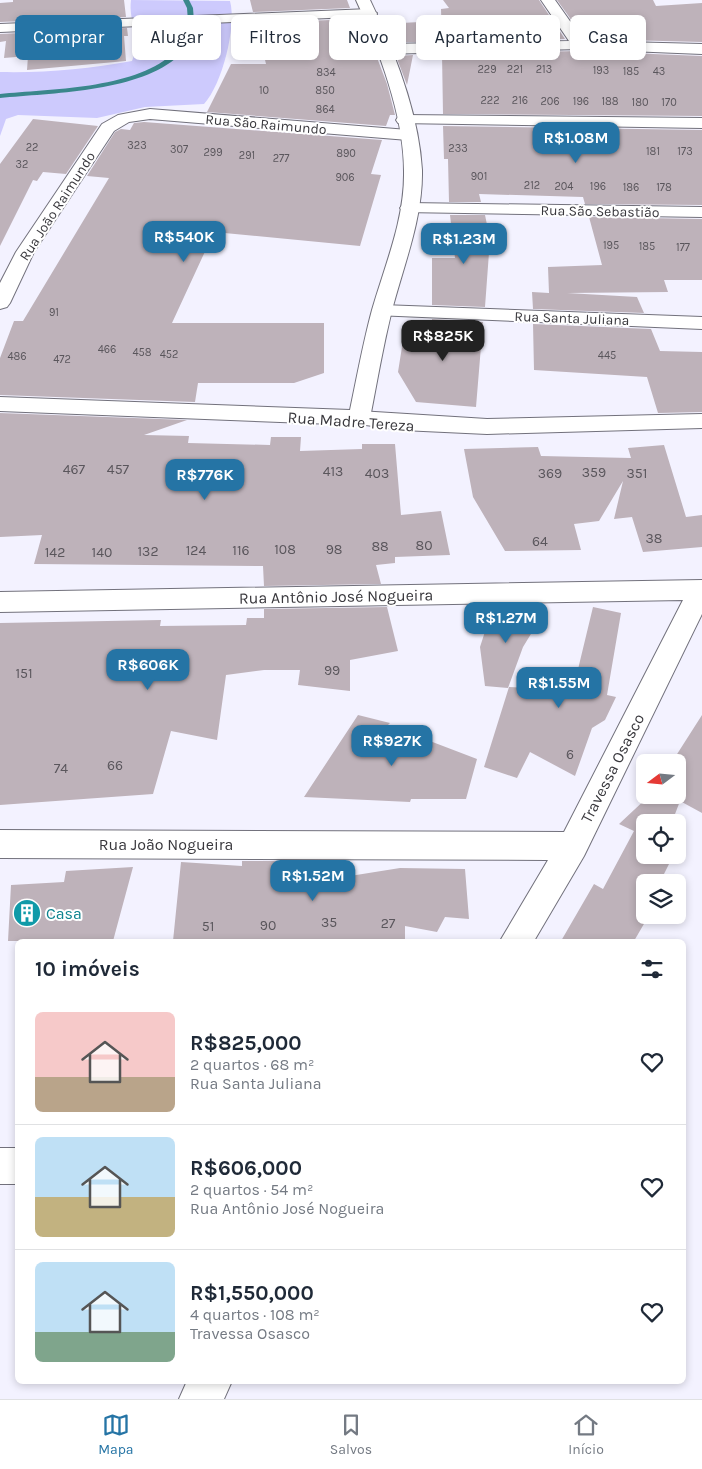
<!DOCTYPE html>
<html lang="pt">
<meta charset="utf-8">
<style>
:root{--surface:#fff;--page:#f6f6f7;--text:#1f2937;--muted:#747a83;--line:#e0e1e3;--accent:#2574a5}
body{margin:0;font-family:Karla,sans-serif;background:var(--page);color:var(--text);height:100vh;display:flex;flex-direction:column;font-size:19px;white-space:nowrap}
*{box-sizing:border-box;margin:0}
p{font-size:16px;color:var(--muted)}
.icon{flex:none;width:28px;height:28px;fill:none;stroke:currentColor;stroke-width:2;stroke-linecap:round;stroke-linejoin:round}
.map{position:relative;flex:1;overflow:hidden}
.details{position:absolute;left:15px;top:939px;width:671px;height:445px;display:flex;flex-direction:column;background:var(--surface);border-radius:8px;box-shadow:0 2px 8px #0003}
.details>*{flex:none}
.banner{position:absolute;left:15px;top:15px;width:672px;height:45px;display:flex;gap:10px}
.needle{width:32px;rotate:254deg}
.controls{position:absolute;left:636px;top:754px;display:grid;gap:10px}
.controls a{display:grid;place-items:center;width:50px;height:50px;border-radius:8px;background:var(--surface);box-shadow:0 2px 8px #0003;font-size:25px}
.price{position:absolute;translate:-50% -42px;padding:0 11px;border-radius:10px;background:var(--accent);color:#fff;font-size:16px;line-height:32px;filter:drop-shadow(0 1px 2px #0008)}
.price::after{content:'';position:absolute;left:50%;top:30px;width:15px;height:11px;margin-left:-8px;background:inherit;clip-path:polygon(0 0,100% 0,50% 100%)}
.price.current{background:#222;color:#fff}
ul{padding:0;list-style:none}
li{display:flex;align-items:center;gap:15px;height:125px;padding:0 20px}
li+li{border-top:1px solid var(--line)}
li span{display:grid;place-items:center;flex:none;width:140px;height:100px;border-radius:8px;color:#555}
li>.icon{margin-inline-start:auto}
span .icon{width:60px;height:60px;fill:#fffc;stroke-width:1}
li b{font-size:21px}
h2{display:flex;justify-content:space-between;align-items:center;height:60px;padding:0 20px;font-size:21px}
.pill{padding:0 18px;border-radius:8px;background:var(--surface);box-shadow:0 2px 8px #0003;font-size:18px;line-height:45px}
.pill.current{background:var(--accent);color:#fff}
.dock{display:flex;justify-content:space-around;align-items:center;height:70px;border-top:1px solid var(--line);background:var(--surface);font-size:14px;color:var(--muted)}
.dock a{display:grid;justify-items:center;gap:2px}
.dock .current{color:var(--accent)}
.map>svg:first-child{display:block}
</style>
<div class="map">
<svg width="702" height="1399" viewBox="0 0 702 1399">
<rect width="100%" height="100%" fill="#f3f2ff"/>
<path fill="#cdcafd" d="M131 0 230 1C237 26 222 85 204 104L145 107 97 118 18 115 6 119 0 136V72C45 73 88 69 132 61 142 40 128 21 131 0Z"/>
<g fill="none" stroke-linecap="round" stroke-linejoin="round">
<path fill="#3a878c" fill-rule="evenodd" d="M183 0H189L193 8 195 35C189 43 183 52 175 59 134 92 51 93 0 98V94C49 89 133 89 171 55 178 49 183 42 189 35L187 8Z"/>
</g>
<path fill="#beb2ba" d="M13 0H124L126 17 0 22V3L13 2Z
M250 0H347L350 8 253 12Z
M443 0H539L565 39 442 41 441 9 449 8Z
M557 0H653L656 6 702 3V42L585 39Z
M355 19 358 27 365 26 387 84 395 115H390L386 126 207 112 231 64H266L256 23Z
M420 22 416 42H391L383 24Z
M127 28 128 36H124L126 61 27 70 28 56 4 58 6 41 0 42V34Z
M580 51 702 56V116L443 114 442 54Z
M413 55 407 85 396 56Z
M33 119 98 126 66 174 43 172 37 181 33 180 0 246V164Z
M144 122 382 140 371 174 381 175 360 246 214 232 172 323H324V373L294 383H198L195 402 0 395V358L14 321H23L109 178 87 176 115 132 121 129 130 130 134 123Z
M443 126 702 130V205L585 204 583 197 479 194 481 202H449L448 159H444Z
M450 215H485L490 239 485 307 432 305V258H455Z
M589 217 702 219V280H664L668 292 567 293 637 297 644 313 533 309 532 292 549 293 548 267 602 265Z
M432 319 483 322 476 407 416 402 398 372 405 328 432 330Z
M533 324 651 329 660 351 702 352V412L658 413 647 377 534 370Z
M0 413 187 420 144 435 189 436 188 443 270 445 271 437H301L300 451 362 449V444H395L401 515 441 511 450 555 395 557V563L376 565 381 584 264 586 263 566 34 564 42 535 0 537Z
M664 445 686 517 702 515V547L643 552 632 517 614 519 623 481 599 521 574 524 581 550 505 551 473 497 464 449 538 447 541 456 631 458 628 448Z
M387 607 398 651 350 660V691L298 685 300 670H264L226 675 217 740 171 731 153 794 0 805V623L161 620 160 626 246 625 247 618H264V609Z
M593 607 621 613 607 695 616 697 605 720 592 728 575 776 530 752 517 778 484 767 509 687 573 690Z
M492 610 545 611 523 647 508 688 485 686 480 647Z
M358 715 390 723 388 725 477 759 466 799H411L410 802 304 797Z
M702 715V813L680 801 672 822H645V855H659L670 862 660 882H645L644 915 648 917 634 941H561L594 884 603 889 634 831 619 824 650 795H678V762H672Z
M242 861H279L311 866 349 863 350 876 400 868 465 869 469 919 445 917 437 932 405 926V941H173L181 862 242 866Z
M133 867 113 941H8L11 885 64 882 66 871Z"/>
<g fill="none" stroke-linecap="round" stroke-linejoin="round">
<defs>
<path id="street" d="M541 0H555L584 41 702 44V54L580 49 382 54 374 49 382 44 569 41Z
M370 9 377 13 375 16 0 32V24Z
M150 109 408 130 414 131 416 135 414 139 408 140 150 119 129 122 114 131 34 252 10 303 7 307 0 309V283L16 252 102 124 118 115Z
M404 115 702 118V128L398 123 396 120 398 117Z
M409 203 702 207V217L403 212 400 208 403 204Z
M382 305 702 317V329L375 315 372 311 375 307Z
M359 411 487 419 702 414V428L487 434 402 430 351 423 348 418 351 413Z
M702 580V614L584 856 534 941H500L548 860 0 858V830L564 832 683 600 0 612V592Z
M0 1148H18V1184H0Z
M187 1381H232L224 1399H179Z"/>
<path id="secondary" d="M356 0H370C394 50 419 114 422 170 423 218 404 264 392 310 383 346 377 382 370 418L367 423 359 425 0 411V397L350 410C357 377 363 343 372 310 385 265 405 219 404 171 404 116 379 50 356 0Z"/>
</defs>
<use href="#street" stroke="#72717c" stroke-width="2"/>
<use href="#secondary" stroke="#72717c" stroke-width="2"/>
<use href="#street" fill="#fff" fill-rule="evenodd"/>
<use href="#secondary" fill="#fff" fill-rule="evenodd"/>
</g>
<defs>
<symbol id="building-disc" viewBox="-11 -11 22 22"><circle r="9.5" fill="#0f9aa8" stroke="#fff"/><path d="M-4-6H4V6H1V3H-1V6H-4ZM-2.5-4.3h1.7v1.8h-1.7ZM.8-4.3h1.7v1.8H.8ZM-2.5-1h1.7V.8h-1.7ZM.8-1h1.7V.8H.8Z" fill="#fff"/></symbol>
</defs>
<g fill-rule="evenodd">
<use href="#building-disc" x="11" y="897" width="32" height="32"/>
</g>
<g text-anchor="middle" stroke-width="4" stroke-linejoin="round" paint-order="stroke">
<g font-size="11" fill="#5a565c">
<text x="487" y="73">229</text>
<text x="515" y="73">221</text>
<text x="544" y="73">213</text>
<text x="601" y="74">193</text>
<text x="631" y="75">185</text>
<text x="659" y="75">43</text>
<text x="326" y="76">834</text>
<text x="264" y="94">10</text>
<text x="325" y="94">850</text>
<text x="490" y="104">222</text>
<text x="520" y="104">216</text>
<text x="550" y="105">206</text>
<text x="581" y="105">196</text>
<text x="610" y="105">188</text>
<text x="640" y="106">180</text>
<text x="669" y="106">170</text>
<text x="325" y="113">864</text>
<text x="137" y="149">323</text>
<text x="32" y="151">22</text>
<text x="458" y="152">233</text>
<text x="179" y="153">307</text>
<text x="653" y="155">181</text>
<text x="685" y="155">173</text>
<text x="213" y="156">299</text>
<text x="346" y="157">890</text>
<text x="247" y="159">291</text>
<text x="281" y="162">277</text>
<text x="22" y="168">32</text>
<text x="479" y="180">901</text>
<text x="345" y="181">906</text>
<text x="532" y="189">212</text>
<text x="564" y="190">204</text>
<text x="598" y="190">196</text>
<text x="631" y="191">186</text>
<text x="664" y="191">178</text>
<text x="611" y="249">195</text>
<text x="647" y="250">185</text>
<text x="683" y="251">177</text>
<text x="54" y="316">91</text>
<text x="107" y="353">466</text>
<text x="142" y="356">458</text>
<text x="169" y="358">452</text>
<text x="607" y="359">445</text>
<text x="17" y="360">486</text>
<text x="62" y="363">472</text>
</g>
<g font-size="14" fill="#39383d" stroke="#fff">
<text transform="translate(266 124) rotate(5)" y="5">Rua São Raimundo</text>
<text transform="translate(57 206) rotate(-57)" y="5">Rua João Raimundo</text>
<text transform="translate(600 211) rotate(1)" y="5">Rua São Sebastião</text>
<text transform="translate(572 318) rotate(2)" y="5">Rua Santa Juliana</text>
</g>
<g font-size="14" fill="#5a565c">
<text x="74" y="474">467</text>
<text x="118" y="474">457</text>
<text x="333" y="476">413</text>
<text x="594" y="477">359</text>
<text x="377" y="478">403</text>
<text x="550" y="478">369</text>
<text x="637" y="478">351</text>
<text x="654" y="543">38</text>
<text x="540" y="546">64</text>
<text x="424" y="550">80</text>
<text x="380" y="551">88</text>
<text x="285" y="554">108</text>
<text x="334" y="554">98</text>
<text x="196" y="555">124</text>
<text x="241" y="555">116</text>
<text x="148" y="556">132</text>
<text x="55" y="557">142</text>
<text x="102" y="557">140</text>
<text x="332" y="675">99</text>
<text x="24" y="678">151</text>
<text x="570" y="759">6</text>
<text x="115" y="770">66</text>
<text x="61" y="773">74</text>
<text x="329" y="927">35</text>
<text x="388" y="928">27</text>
<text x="268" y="930">90</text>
<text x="208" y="931">51</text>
</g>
<g font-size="16" fill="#39383d" stroke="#fff">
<text transform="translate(351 421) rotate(4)" y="6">Rua Madre Tereza</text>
<text transform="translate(336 596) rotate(-1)" y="6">Rua Antônio José Nogueira</text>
<text transform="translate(612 768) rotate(-63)" y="6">Travessa Osasco</text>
<text x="166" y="850">Rua João Nogueira</text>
</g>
<g font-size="16" fill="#0d838f" stroke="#fff" text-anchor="start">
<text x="46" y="919">Casa</text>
</g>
</g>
</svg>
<div class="controls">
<a><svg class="needle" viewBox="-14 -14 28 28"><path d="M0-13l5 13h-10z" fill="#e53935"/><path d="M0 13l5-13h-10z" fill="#747a83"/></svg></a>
<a><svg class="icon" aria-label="locate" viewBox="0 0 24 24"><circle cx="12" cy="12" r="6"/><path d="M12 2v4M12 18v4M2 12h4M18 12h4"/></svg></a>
<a><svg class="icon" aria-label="layers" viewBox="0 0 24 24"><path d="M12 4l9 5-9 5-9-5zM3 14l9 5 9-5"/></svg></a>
</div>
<b class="price" style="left:576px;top:164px">R$1.08M</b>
<b class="price" style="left:184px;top:263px">R$540K</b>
<b class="price" style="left:464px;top:265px">R$1.23M</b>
<b class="price current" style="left:443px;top:362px">R$825K</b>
<b class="price" style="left:205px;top:501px">R$776K</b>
<b class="price" style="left:506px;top:644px">R$1.27M</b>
<b class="price" style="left:148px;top:691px">R$606K</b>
<b class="price" style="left:559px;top:709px">R$1.55M</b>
<b class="price" style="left:392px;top:767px">R$927K</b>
<b class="price" style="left:313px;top:902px">R$1.52M</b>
<div class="banner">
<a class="pill current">Comprar</a>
<a class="pill">Alugar</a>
<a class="pill">Filtros</a>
<a class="pill">Novo</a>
<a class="pill">Apartamento</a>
<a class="pill">Casa</a>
</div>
<section class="details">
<h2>10 imóveis<svg class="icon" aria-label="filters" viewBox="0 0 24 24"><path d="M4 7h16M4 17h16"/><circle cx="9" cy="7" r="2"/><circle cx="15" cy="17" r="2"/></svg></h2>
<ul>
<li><span style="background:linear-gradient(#f6c9c9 65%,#b9a48a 0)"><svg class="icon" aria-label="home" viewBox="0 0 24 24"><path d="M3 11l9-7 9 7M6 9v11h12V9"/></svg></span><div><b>R$825,000</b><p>2 quartos · 68 m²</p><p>Rua Santa Juliana</p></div><svg class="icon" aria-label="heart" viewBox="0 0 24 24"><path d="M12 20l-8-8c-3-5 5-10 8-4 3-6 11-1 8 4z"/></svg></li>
<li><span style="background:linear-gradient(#bfe0f5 60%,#c2b280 0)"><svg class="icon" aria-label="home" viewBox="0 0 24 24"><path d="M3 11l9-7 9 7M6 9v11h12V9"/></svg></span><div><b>R$606,000</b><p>2 quartos · 54 m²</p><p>Rua Antônio José Nogueira</p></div><svg class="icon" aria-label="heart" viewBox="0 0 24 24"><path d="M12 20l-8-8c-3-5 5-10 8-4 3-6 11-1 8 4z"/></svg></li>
<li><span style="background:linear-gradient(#bfe0f5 70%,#7fa58c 0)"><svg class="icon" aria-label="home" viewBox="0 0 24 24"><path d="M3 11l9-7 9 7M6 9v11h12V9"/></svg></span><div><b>R$1,550,000</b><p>4 quartos · 108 m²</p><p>Travessa Osasco</p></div><svg class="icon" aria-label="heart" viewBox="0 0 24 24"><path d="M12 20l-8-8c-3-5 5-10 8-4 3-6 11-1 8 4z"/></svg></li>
</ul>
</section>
</div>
<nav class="dock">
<a class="current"><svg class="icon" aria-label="map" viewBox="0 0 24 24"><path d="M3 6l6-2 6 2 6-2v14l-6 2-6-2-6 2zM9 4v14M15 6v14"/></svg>Mapa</a>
<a><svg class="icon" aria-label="saved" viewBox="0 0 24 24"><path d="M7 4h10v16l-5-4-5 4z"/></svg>Salvos</a>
<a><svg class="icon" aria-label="home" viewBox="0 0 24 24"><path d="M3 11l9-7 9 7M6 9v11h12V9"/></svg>Início</a>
</nav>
